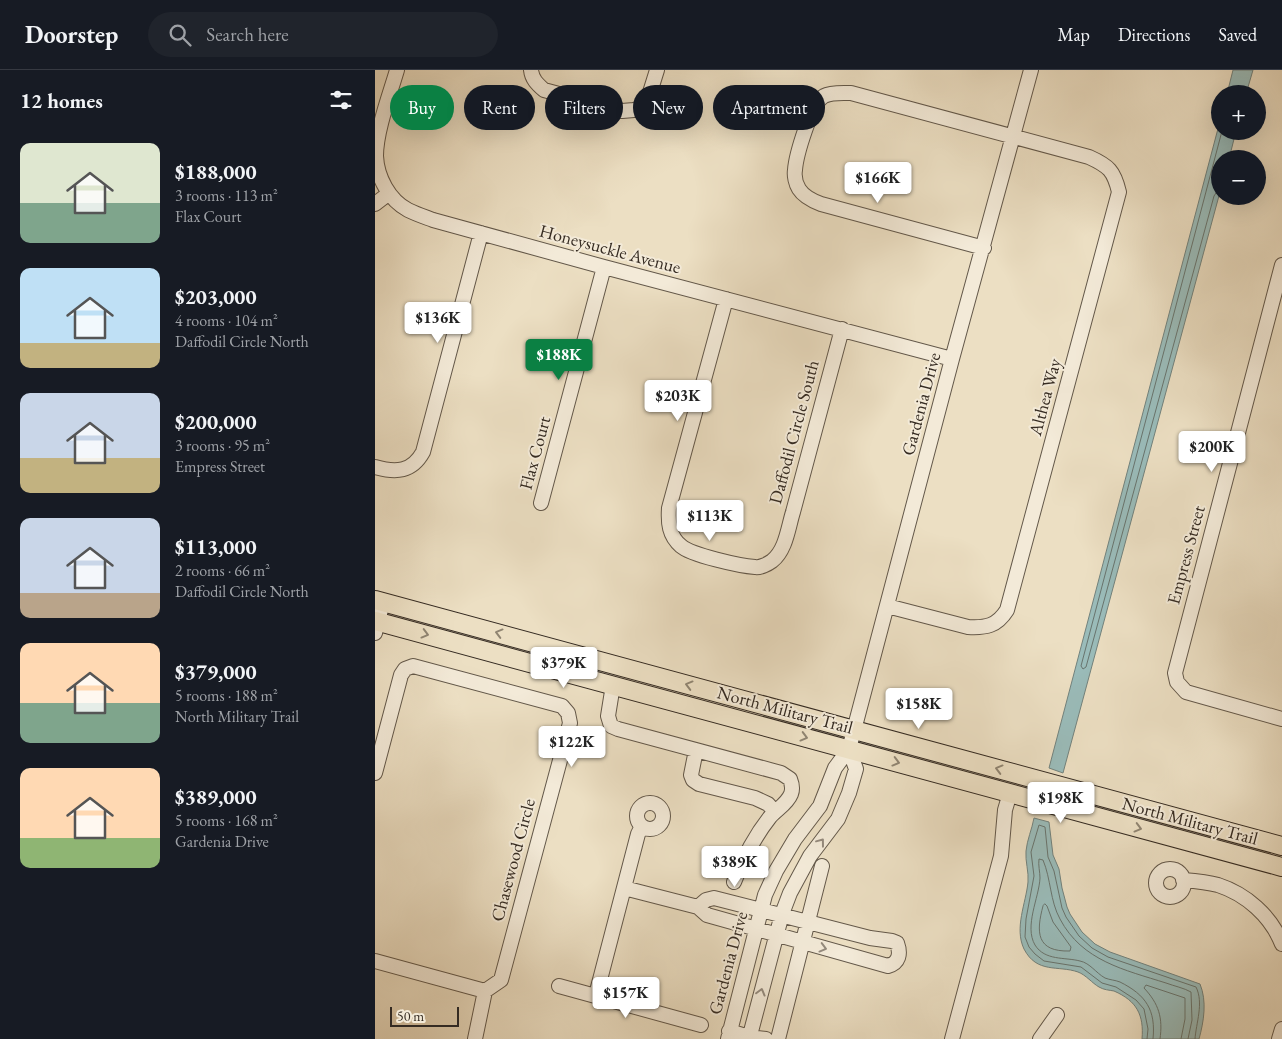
<!DOCTYPE html>
<meta charset="utf-8">
<style>
:root{--surface:#171b24;--page:#20242c;--text:#f1f3f6;--muted:#9ea1a6;--line:#363941;--accent:#0b8043}
body{margin:0;font-family:"EB Garamond",serif;background:var(--page);color:var(--text);height:100vh;display:flex;flex-direction:column;font-size:19px;white-space:nowrap}
*{box-sizing:border-box;margin:0}
p{font-size:16px;color:var(--muted)}
.icon{flex:none;width:28px;height:28px;fill:none;stroke:currentColor;stroke-width:2;stroke-linecap:round;stroke-linejoin:round}
.map{position:relative;flex:1;overflow:hidden}
.details{display:flex;flex-direction:column;background:var(--surface);width:375px}
.details>*{flex:none}
.guide{position:absolute;left:15px;top:15px;width:475px;height:45px;display:flex;gap:10px}
.fabs{position:absolute;left:836px;top:15px;display:grid;gap:10px}
.fabs a{display:grid;place-items:center;width:55px;height:55px;border-radius:50%;background:var(--surface);box-shadow:0 5px 20px #0002;font-size:25px}
.scale{position:absolute;left:15px;bottom:12px;width:69px;box-sizing:border-box;padding-left:5px;border:2px solid #352b22;border-top:0;font-size:14px;line-height:18px;white-space:nowrap;color:#352b22;-webkit-text-stroke:4px #f3ead8;paint-order:stroke}
.price{position:absolute;translate:-50% -42px;padding:0 11px;border-radius:5px;background:#fff;color:#222;font-size:16px;line-height:32px;filter:drop-shadow(0 1px 2px #0008)}
.price::after{content:'';position:absolute;left:50%;top:30px;width:15px;height:11px;margin-left:-8px;background:inherit;clip-path:polygon(0 0,100% 0,50% 100%)}
.price.on{background:var(--accent);color:#fff}
ul{padding:0;list-style:none}
li{display:flex;align-items:center;gap:15px;height:125px;padding:0 20px}
li span{display:grid;place-items:center;flex:none;width:140px;height:100px;border-radius:10px;color:#555}
li>.icon{margin-inline-start:auto}
span .icon{width:60px;height:60px;fill:#fffc;stroke-width:1}
li b{font-size:21px}
h2{display:flex;justify-content:space-between;align-items:center;height:60px;padding:0 20px;font-size:21px}
.tag{padding:0 18px;border-radius:22px;background:var(--surface);box-shadow:0 5px 20px #0002;font-size:18px;line-height:45px}
.tag.on{background:var(--accent);color:#fff}
header{display:flex;align-items:center;gap:30px;box-sizing:border-box;height:70px;padding:0 25px;background:var(--surface);border-bottom:1px solid var(--line)}
header strong{font-size:24px}
nav{display:flex;gap:28px;margin-inline-start:auto;font-size:18px}
.search{width:350px;height:45px;background:var(--page);display:flex;align-items:center;gap:12px;box-sizing:border-box;padding:0 18px;border-radius:28px;color:var(--muted);font-size:19px}
main{display:flex;flex:1;min-height:0}
.map>svg:first-child{display:block}
</style>
<header>
<strong>Doorstep</strong>
<div class="search"><svg class="icon" aria-label="search" viewBox="0 0 24 24"><circle cx="10" cy="10" r="6"/><path d="M15 15l6 6"/></svg>Search here</div>
<nav><a>Map</a><a>Directions</a><a>Saved</a></nav>
</header>
<main>
<section class="details">
<h2>12 homes<svg class="icon" aria-label="filters" viewBox="0 0 24 24"><path d="M4 7h16M4 17h16"/><circle cx="9" cy="7" r="2"/><circle cx="15" cy="17" r="2"/></svg></h2>
<ul>
<li><span style="background:linear-gradient(#dfe7d0 60%,#7fa58c 0)"><svg class="icon" aria-label="home" viewBox="0 0 24 24"><path d="M3 11l9-7 9 7M6 9v11h12V9"/></svg></span><div><b>$188,000</b><p>3 rooms · 113 m²</p><p>Flax Court</p></div></li>
<li><span style="background:linear-gradient(#bfe0f5 75%,#c2b280 0)"><svg class="icon" aria-label="home" viewBox="0 0 24 24"><path d="M3 11l9-7 9 7M6 9v11h12V9"/></svg></span><div><b>$203,000</b><p>4 rooms · 104 m²</p><p>Daffodil Circle North</p></div></li>
<li><span style="background:linear-gradient(#c9d6e8 65%,#c2b280 0)"><svg class="icon" aria-label="home" viewBox="0 0 24 24"><path d="M3 11l9-7 9 7M6 9v11h12V9"/></svg></span><div><b>$200,000</b><p>3 rooms · 95 m²</p><p>Empress Street</p></div></li>
<li><span style="background:linear-gradient(#c9d6e8 75%,#b9a48a 0)"><svg class="icon" aria-label="home" viewBox="0 0 24 24"><path d="M3 11l9-7 9 7M6 9v11h12V9"/></svg></span><div><b>$113,000</b><p>2 rooms · 66 m²</p><p>Daffodil Circle North</p></div></li>
<li><span style="background:linear-gradient(#ffd9b3 60%,#7fa58c 0)"><svg class="icon" aria-label="home" viewBox="0 0 24 24"><path d="M3 11l9-7 9 7M6 9v11h12V9"/></svg></span><div><b>$379,000</b><p>5 rooms · 188 m²</p><p>North Military Trail</p></div></li>
<li><span style="background:linear-gradient(#ffd9b3 70%,#8fb573 0)"><svg class="icon" aria-label="home" viewBox="0 0 24 24"><path d="M3 11l9-7 9 7M6 9v11h12V9"/></svg></span><div><b>$389,000</b><p>5 rooms · 168 m²</p><p>Gardenia Drive</p></div></li>
</ul>
</section>
<div class="map">
<svg width="907" height="969" viewBox="0 0 907 969">
<rect width="100%" height="100%" fill="#ecdfc3"/>
<filter id="stains"><feTurbulence type="fractalNoise" baseFrequency=".004" numOctaves="4"/><feColorMatrix values="0 0 0 0 .2 0 0 0 0 .09 0 0 0 0 .02 0 0 0 .5 -.17"/></filter>
<radialGradient id="worn" r=".72"><stop offset=".6" stop-color="#630" stop-opacity="0"/><stop offset="1" stop-color="#630" stop-opacity=".3"/></radialGradient>
<path fill="#9abcba" stroke="#72827d" d="M858 0H878L871 24H852Z
M845 51V61H861L854 89H845V122L688 703 674 698Z
M659 748 674 752 678 785 684 799 687 818 692 837 695 844 707 862 720 874 735 882 825 914C832 931 829 951 824 969H767C769 945 762 931 739 921 734 920 729 920 724 917 717 913 711 905 703 902 683 895 662 904 649 879 639 858 651 833 653 812 654 802 650 791 651 781 652 770 657 759 659 748Z"/>
<g fill="none" stroke-linecap="round" stroke-linejoin="round">
<path stroke="#68746e" stroke-width="1" d="M845 121 841 123 839 126 711 597 708 599 706 596 847 61
M670 834 672 836 678 852 696 877 695 881C661 882 661 862 668 836Z
M772 969 773 959 769 939 761 930 741 917 727 913 706 897 669 891 660 884 654 877 650 867 651 849 659 806 656 782 664 755 670 757 673 787 679 801 687 838 691 847 704 866 717 878 733 887 821 917C829 933 821 953 820 969
M778 969C781 940 771 925 745 912 740 910 735 910 730 908 721 903 715 893 705 891 690 887 670 891 660 875 649 856 664 828 665 808 665 802 663 795 664 789L668 790C676 809 675 831 685 849 707 891 750 900 791 913 799 916 809 918 816 922L817 950 813 969
M785 969C788 948 784 934 769 918L771 915 810 928V949L806 969"/>
<defs>
<path id="minor" d="M22 0C15 24 1 61 1 86 2 107 14 130 33 140 41 144 50 147 58 150L229 197 577 289
M156 0C157 9 162 14 169 20L247 41 259 40 266 38 272 32 282 0
M0 134 13 124
M907 195 800 603 802 612 811 622 907 649
M351 229 294 438C293 453 294 466 306 476 316 485 365 496 380 497 385 498 393 494 397 491 411 480 413 458 418 442L467 259
M0 397C21 403 37 402 48 382L106 163
M166 433 229 197
M512 536 593 557C611 558 622 556 632 540L744 122C739 101 734 96 714 87L476 23C468 23 456 22 449 26 436 33 421 86 420 100 419 106 421 114 424 119 429 127 438 131 446 134L609 178
M0 563 8 532
M238 615 233 646 236 656 243 659 406 703 415 709C417 714 418 719 416 724 412 734 402 739 395 747 380 766 368 789 359 812
M321 680 316 705 318 710 324 714 380 728 393 734 400 742
M0 703 26 605 30 599 38 596 187 636 193 643 195 653 126 910 110 921 0 891
M262 746a13 13 0 1 1 26 0a13 13 0 1 1-26 0Z
M781 813a14 14 0 1 1 28 0a14 14 0 1 1-28 0Z
M808 810C820 811 832 812 843 815 871 824 896 846 907 874
M249 818 323 837 332 845 513 896C524 893 526 884 522 873L517 871 495 868 339 828 331 830 323 837
M184 916 326 955
M221 925 263 764 267 756
M354 961 374 967 391 969
M100 969 110 921
M353 969 390 825 401 801 420 769 445 736 460 698 474 679 577 289 656 0
M374 969 407 844 415 823 435 786 463 749 474 723 481 699 474 679
M403 969 447 796
M577 969 626 786 630 740 635 723
M665 969 682 945
M904 969 907 959"/>
<path id="major" d="M0 530 907 776
M0 551 907 797"/>
</defs>
<use href="#minor" stroke="#63584a" stroke-width="16"/>
<use href="#major" stroke="#352b22" stroke-width="20"/>
<use href="#minor" stroke="#f3ead8" stroke-width="14"/>
<use href="#major" stroke="#ecdfc3" stroke-width="18"/>
</g>
<defs><path id="oneway-chevron" d="M-2-3.5L2.5 0L-2 3.5" fill="none" stroke-width="1.6" stroke-linecap="round" stroke-linejoin="round" transform="scale(1.25)"/></defs>
<g stroke="#908572">
<use href="#oneway-chevron" transform="translate(124 563) rotate(-165)"/>
<use href="#oneway-chevron" transform="translate(50 564) rotate(15)"/>
<use href="#oneway-chevron" transform="translate(314 615) rotate(-165)"/>
<use href="#oneway-chevron" transform="translate(429 667) rotate(15)"/>
<use href="#oneway-chevron" transform="translate(521 692) rotate(15)"/>
<use href="#oneway-chevron" transform="translate(624 699) rotate(-165)"/>
<use href="#oneway-chevron" transform="translate(763 758) rotate(15)"/>
</g>
<g stroke="#948a7d">
<use href="#oneway-chevron" transform="translate(446 772) rotate(-53)"/>
<use href="#oneway-chevron" transform="translate(448 878) rotate(15)"/>
<use href="#oneway-chevron" transform="translate(386 922) rotate(-75)"/>
</g>
<g text-anchor="middle" stroke-width="4" stroke-linejoin="round" paint-order="stroke">
<g font-size="18" fill="#352b22" stroke="#f3ead8">
<text transform="translate(235 179) rotate(15)" y="6">Honeysuckle Avenue</text>
<text transform="translate(670 327) rotate(-75)" y="6">Althea Way</text>
<text transform="translate(546 334) rotate(-75)" y="6">Gardenia Drive</text>
<text transform="translate(419 362) rotate(-75)" y="6">Daffodil Circle South</text>
<text transform="translate(160 383) rotate(-75)" y="6">Flax Court</text>
<text transform="translate(811 485) rotate(-75)" y="6">Empress Street</text>
<text transform="translate(410 640) rotate(15)" y="6">North Military Trail</text>
<text transform="translate(815 751) rotate(15)" y="6">North Military Trail</text>
<text transform="translate(138 790) rotate(-75)" y="6">Chasewood Circle</text>
<text transform="translate(353 893) rotate(-75)" y="6">Gardenia Drive</text>
</g>
</g>
<rect width="100%" height="100%" filter="url(#stains)"/>
<rect width="100%" height="100%" fill="url(#worn)"/>
</svg>
<div class="fabs">
<a>+</a>
<a>−</a>
</div>
<div class="scale">50 m</div>
<b class="price" style="left:503px;top:134px">$166K</b>
<b class="price" style="left:63px;top:274px">$136K</b>
<b class="price on" style="left:184px;top:311px">$188K</b>
<b class="price" style="left:303px;top:352px">$203K</b>
<b class="price" style="left:837px;top:403px">$200K</b>
<b class="price" style="left:335px;top:472px">$113K</b>
<b class="price" style="left:189px;top:619px">$379K</b>
<b class="price" style="left:544px;top:660px">$158K</b>
<b class="price" style="left:197px;top:698px">$122K</b>
<b class="price" style="left:686px;top:754px">$198K</b>
<b class="price" style="left:360px;top:818px">$389K</b>
<b class="price" style="left:251px;top:949px">$157K</b>
<div class="guide">
<a class="tag on">Buy</a>
<a class="tag">Rent</a>
<a class="tag">Filters</a>
<a class="tag">New</a>
<a class="tag">Apartment</a>
</div>
</div>
</main>
